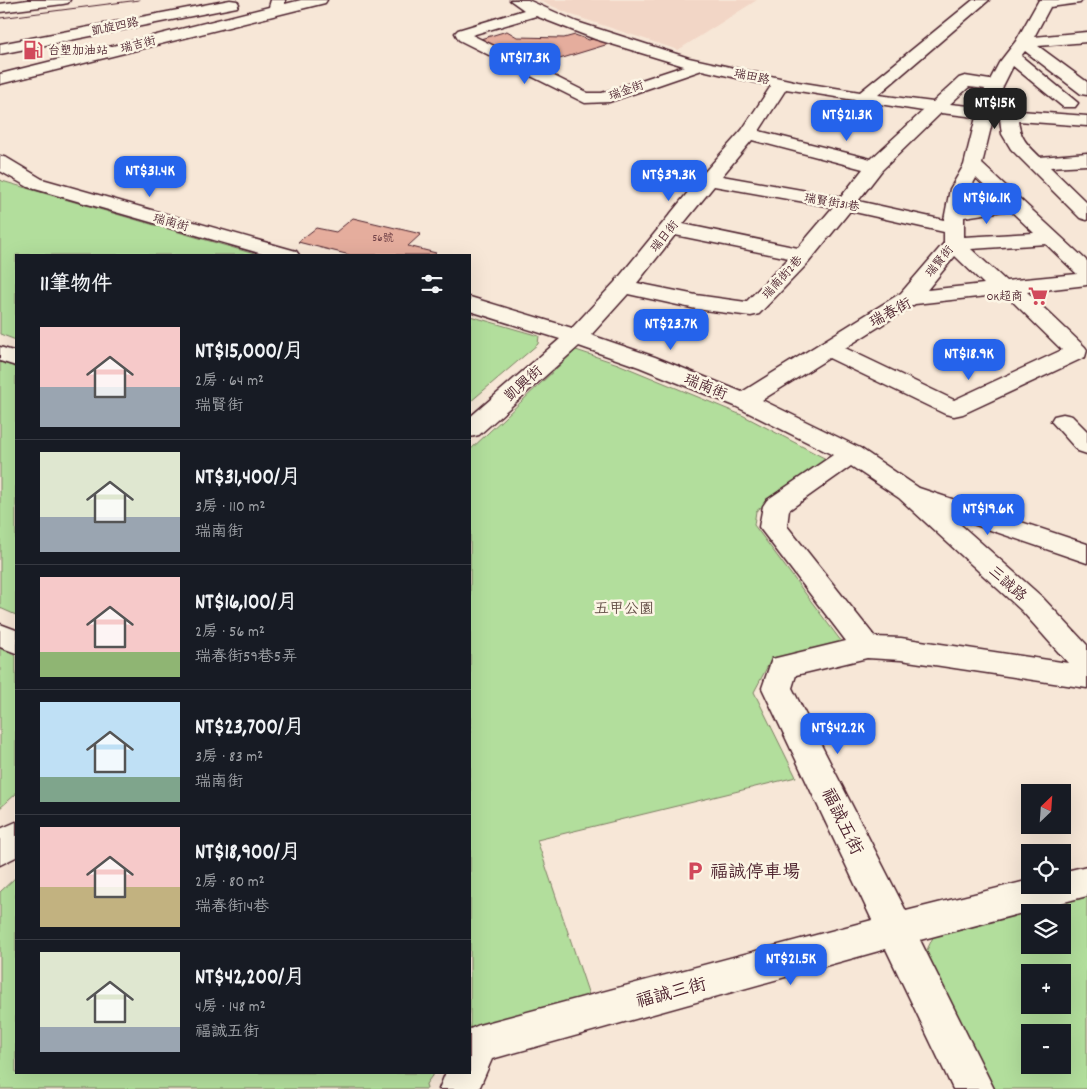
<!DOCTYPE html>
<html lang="zh-TW">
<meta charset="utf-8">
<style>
:root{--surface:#171b24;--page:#242831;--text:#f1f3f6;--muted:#9ea1a6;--line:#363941;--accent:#2563eb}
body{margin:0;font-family:Dekko,"LXGW WenKai TC",sans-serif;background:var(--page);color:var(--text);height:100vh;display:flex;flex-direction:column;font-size:19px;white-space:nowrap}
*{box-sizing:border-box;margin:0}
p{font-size:16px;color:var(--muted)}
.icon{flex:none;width:28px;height:28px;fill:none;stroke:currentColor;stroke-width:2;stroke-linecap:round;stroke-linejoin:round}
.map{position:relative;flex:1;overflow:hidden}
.drawer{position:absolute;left:15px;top:254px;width:456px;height:820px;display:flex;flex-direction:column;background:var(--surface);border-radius:0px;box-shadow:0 5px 20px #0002}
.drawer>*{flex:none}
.needle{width:32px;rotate:25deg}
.fabs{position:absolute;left:1021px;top:784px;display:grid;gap:10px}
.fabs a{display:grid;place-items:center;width:50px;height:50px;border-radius:0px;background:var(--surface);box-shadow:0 5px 20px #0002;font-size:25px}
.price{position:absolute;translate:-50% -42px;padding:0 11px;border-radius:10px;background:var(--accent);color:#fff;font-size:16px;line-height:32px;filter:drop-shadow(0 1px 2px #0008)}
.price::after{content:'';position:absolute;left:50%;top:30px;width:15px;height:11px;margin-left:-8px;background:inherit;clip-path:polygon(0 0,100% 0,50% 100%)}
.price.on{background:#222;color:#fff}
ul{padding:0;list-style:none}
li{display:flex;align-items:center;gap:15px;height:125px;padding:0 25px}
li+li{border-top:1px solid var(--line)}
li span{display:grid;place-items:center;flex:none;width:140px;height:100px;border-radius:0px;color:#555}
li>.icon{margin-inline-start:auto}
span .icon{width:60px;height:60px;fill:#fffc;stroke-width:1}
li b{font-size:21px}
h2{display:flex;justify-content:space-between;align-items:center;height:60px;padding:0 25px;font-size:21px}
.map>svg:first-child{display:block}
</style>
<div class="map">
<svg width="1087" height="1089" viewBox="0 0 1087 1089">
<rect width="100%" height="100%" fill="#f7e7d7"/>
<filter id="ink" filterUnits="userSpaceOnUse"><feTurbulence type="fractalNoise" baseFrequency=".02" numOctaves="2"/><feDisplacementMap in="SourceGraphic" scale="10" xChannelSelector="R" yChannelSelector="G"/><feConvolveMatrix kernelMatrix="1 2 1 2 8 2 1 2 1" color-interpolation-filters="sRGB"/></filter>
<g filter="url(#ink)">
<path fill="#f2d6c6" d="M539 0H757L678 50 572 15Z"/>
<path fill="#b2de9c" stroke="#7e7e64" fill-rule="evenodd" d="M0 179 2 181 258 255H16V340L0 334Z
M470 316 539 336 538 344 470 402Z
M576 350 618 364 744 416 828 460 756 511 754 525 844 645 772 658 754 692 796 777 537 840 590 998 470 1032V450Z
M0 362 16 367V615L0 608Z
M0 648 16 656V794L0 808Z
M16 877V1072L434 1073 426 1084 427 1089H0V892Z
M1087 891V1089H993L926 952 935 933ZM1030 912H1062V945H1030ZM1030 972H1062V1005H1030ZM1030 1032H1062V1065H1030Z"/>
<path fill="#e5ad9d" stroke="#4a1f2b" d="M507 31 517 37 564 38 575 35 589 40 598 37 612 43 553 61 515 59 477 40Z
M353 218 421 234 408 246 436 253 434 255H350L298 242 316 228 336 232Z"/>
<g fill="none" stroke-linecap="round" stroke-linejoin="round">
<defs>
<path id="minor" d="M28 0H70L68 3 63 4 0 12V4Z
M230 0 237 1 239 4 237 7 232 8 0 54V44Z
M271 0H285V4L301 0H327L325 3 0 84V74L269 7Z
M510 0H528L577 22 689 58 798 82 860 92 973 0H989L878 95 933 102 959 78 965 76 990 80 999 63 1016 41 1039 0H1082L1080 3 1050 7 1034 37 1087 32V42L1038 46 1087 82V95L1081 94 1025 51 1021 56 1078 103 1075 107H1063L1013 66 1003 86 995 109 1087 116V126L1018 121C1021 140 1027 144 1040 157L1087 153V165L1050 167 1087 203V220L1080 218 1011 149 1002 134 1000 119H993L982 164 1087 261V285L1027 292 1085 347 1087 350 1085 357 963 414 954 416 945 414 829 358 762 400 860 448 919 488 1087 544V563L952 517 1042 597 1087 645V688L901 660 867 658 796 675 792 688 906 911 1030 880V885H1062V872L1087 866V896L920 940 994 1089H953L886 949 492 1059 479 1089H439L446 1072H470V1029L479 1025 872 920 762 688 772 659 846 641 759 527 763 506 767 500 833 455 735 406 639 367 579 346 479 435 470 437V417L560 339 470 311V297L572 328 615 282 702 175 742 130 771 86 702 70 609 102 585 103 459 40 455 33 458 30 524 10ZM536 16 595 39 684 66 602 93H588L472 35ZM969 87 985 89 979 107 950 104ZM786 89 923 111 871 159 759 131ZM941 113 976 117 964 165 950 189 944 220 858 201 882 170ZM752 140 863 169 841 197 722 176ZM976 178 999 200 966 205 970 189ZM714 186 833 207 798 248 683 224ZM1010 210 1034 233 964 237V217ZM850 211 944 232V243L901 293 742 392 655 357 591 335 628 294 696 309 751 316 759 314 808 263ZM675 235 789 258 746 302 696 295 637 283ZM1046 244 1077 274 1006 281 971 249ZM955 256 984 284 927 290ZM1005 294 1062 350 954 400 845 348 915 304ZM851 466 899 498 1022 611 1068 663 901 638 875 637 787 526 789 510Z
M0 156 7 158 42 179 296 251 299 255H266L28 187 0 171Z
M0 347 16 352V366L0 361Z
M1063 414 1072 416 1087 431V454L1078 451 1051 421 1054 416Z
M0 624 16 630V653L0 647Z
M16 822V857L0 865V829Z"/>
</defs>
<use href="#minor" stroke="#4a1f2b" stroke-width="3"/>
<use href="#minor" fill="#fcf5e5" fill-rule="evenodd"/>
<path stroke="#4a1f2b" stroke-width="1" d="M0 18 139 0"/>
</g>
</g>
<defs>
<symbol id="fuel-bare" viewBox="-9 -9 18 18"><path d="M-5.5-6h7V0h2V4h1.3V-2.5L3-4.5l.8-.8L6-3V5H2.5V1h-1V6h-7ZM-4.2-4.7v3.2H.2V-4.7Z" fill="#d1495b" stroke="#fcf5e5" stroke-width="2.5" paint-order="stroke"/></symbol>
<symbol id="supermarket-bare" viewBox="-9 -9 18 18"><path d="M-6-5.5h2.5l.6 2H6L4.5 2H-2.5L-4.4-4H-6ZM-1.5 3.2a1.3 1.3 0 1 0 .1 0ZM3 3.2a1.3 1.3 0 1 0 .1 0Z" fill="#d1495b" stroke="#fcf5e5" stroke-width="2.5" paint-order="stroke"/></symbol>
<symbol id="parking-bare" viewBox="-9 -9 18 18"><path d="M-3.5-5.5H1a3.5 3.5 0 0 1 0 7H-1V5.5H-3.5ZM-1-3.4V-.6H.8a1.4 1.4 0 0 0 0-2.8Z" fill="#d1495b" stroke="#fcf5e5" stroke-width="2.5" paint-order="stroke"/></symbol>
</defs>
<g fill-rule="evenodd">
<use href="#fuel-bare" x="19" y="36" width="28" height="28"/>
<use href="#supermarket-bare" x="1024" y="282" width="28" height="28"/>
<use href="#parking-bare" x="681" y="857" width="28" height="28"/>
</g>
<g text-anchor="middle" stroke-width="5" stroke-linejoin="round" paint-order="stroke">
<g font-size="11" fill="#714248">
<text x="383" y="241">56號</text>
</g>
<g font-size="12" fill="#4a1f2b" stroke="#fcf5e5">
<text transform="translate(115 26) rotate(-12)" y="4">凱旋四路</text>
<text transform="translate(138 44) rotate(-14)" y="4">瑞吉街</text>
<text transform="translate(752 76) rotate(12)" y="4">瑞田路</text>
<text transform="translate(626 90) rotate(-19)" y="4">瑞金街</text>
<text transform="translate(832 202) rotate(10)" y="4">瑞賢街31巷</text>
<text transform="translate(171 222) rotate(16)" y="4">瑞南街</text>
<text transform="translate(664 236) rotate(-51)" y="4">瑞日街</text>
<text transform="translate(939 261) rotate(-51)" y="4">瑞賢街</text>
<text transform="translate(782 277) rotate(-48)" y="4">瑞南街2巷</text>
</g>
<g font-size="12" fill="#4a1f2b" stroke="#fcf5e5" text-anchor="start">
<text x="48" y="54">台塑加油站</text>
<text x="1023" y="300" text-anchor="end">OK超商</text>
</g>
<g font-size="15" fill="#4a1f2b" stroke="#fcf5e5">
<text transform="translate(890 312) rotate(-28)" y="5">瑞春街</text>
<text transform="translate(523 383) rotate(-42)" y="5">凱興街</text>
<text transform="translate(706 386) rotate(22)" y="5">瑞南街</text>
<text transform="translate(1008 583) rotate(42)" y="5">三誠路</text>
</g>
<g font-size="15" fill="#644f47" stroke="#fcf5e5">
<text x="624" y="613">五甲公園</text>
</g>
<g font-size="18" fill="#4a1f2b" stroke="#fcf5e5">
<text transform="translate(843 821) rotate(64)" y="6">福誠五街</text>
<text transform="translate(671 992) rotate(-15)" y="6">福誠三街</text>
</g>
<g font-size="18" fill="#4a1f2b" stroke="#fcf5e5" text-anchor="start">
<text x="710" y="877">福誠停車場</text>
</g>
</g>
</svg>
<div class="fabs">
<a><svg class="needle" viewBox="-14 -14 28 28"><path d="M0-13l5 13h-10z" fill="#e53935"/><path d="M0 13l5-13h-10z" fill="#9ea1a6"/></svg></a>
<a><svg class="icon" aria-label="locate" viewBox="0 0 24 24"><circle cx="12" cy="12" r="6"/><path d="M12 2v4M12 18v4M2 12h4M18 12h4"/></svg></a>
<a><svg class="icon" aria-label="layers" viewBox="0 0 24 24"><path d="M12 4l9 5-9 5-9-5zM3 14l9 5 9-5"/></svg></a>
<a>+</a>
<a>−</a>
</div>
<b class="price" style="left:525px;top:85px">NT$17.3K</b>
<b class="price on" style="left:995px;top:130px">NT$15K</b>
<b class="price" style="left:847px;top:142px">NT$21.3K</b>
<b class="price" style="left:150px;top:198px">NT$31.4K</b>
<b class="price" style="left:669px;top:202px">NT$39.3K</b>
<b class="price" style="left:987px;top:225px">NT$16.1K</b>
<b class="price" style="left:671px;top:351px">NT$23.7K</b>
<b class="price" style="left:969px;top:381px">NT$18.9K</b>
<b class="price" style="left:988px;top:536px">NT$19.6K</b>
<b class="price" style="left:838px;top:755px">NT$42.2K</b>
<b class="price" style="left:791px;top:986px">NT$21.5K</b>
<section class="drawer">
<h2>11筆物件<svg class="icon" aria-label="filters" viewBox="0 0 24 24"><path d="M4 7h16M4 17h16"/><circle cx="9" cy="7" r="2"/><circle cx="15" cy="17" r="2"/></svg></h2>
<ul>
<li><span style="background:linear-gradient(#f6c9c9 60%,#9aa5b1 0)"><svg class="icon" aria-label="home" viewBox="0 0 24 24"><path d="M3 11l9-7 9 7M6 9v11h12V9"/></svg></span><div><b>NT$15,000/月</b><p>2房 · 64 m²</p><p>瑞賢街</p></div></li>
<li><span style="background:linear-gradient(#dfe7d0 65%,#9aa5b1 0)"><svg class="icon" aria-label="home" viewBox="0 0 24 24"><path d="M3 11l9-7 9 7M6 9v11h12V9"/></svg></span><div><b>NT$31,400/月</b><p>3房 · 110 m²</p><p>瑞南街</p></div></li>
<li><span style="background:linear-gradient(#f6c9c9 75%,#8fb573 0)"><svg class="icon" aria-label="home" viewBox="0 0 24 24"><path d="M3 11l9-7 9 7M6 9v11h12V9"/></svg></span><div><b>NT$16,100/月</b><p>2房 · 56 m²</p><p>瑞春街59巷5弄</p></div></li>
<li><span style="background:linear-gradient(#bfe0f5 75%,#7fa58c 0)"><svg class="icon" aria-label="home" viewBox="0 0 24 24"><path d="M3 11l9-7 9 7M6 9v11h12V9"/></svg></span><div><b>NT$23,700/月</b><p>3房 · 83 m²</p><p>瑞南街</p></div></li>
<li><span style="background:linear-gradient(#f6c9c9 60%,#c2b280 0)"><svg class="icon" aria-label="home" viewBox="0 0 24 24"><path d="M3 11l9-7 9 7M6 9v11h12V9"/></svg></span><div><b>NT$18,900/月</b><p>2房 · 80 m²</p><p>瑞春街14巷</p></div></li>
<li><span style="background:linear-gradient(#dfe7d0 75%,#9aa5b1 0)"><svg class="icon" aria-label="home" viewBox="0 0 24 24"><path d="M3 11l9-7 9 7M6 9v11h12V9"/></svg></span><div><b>NT$42,200/月</b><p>4房 · 148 m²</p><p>福誠五街</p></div></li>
</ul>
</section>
</div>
